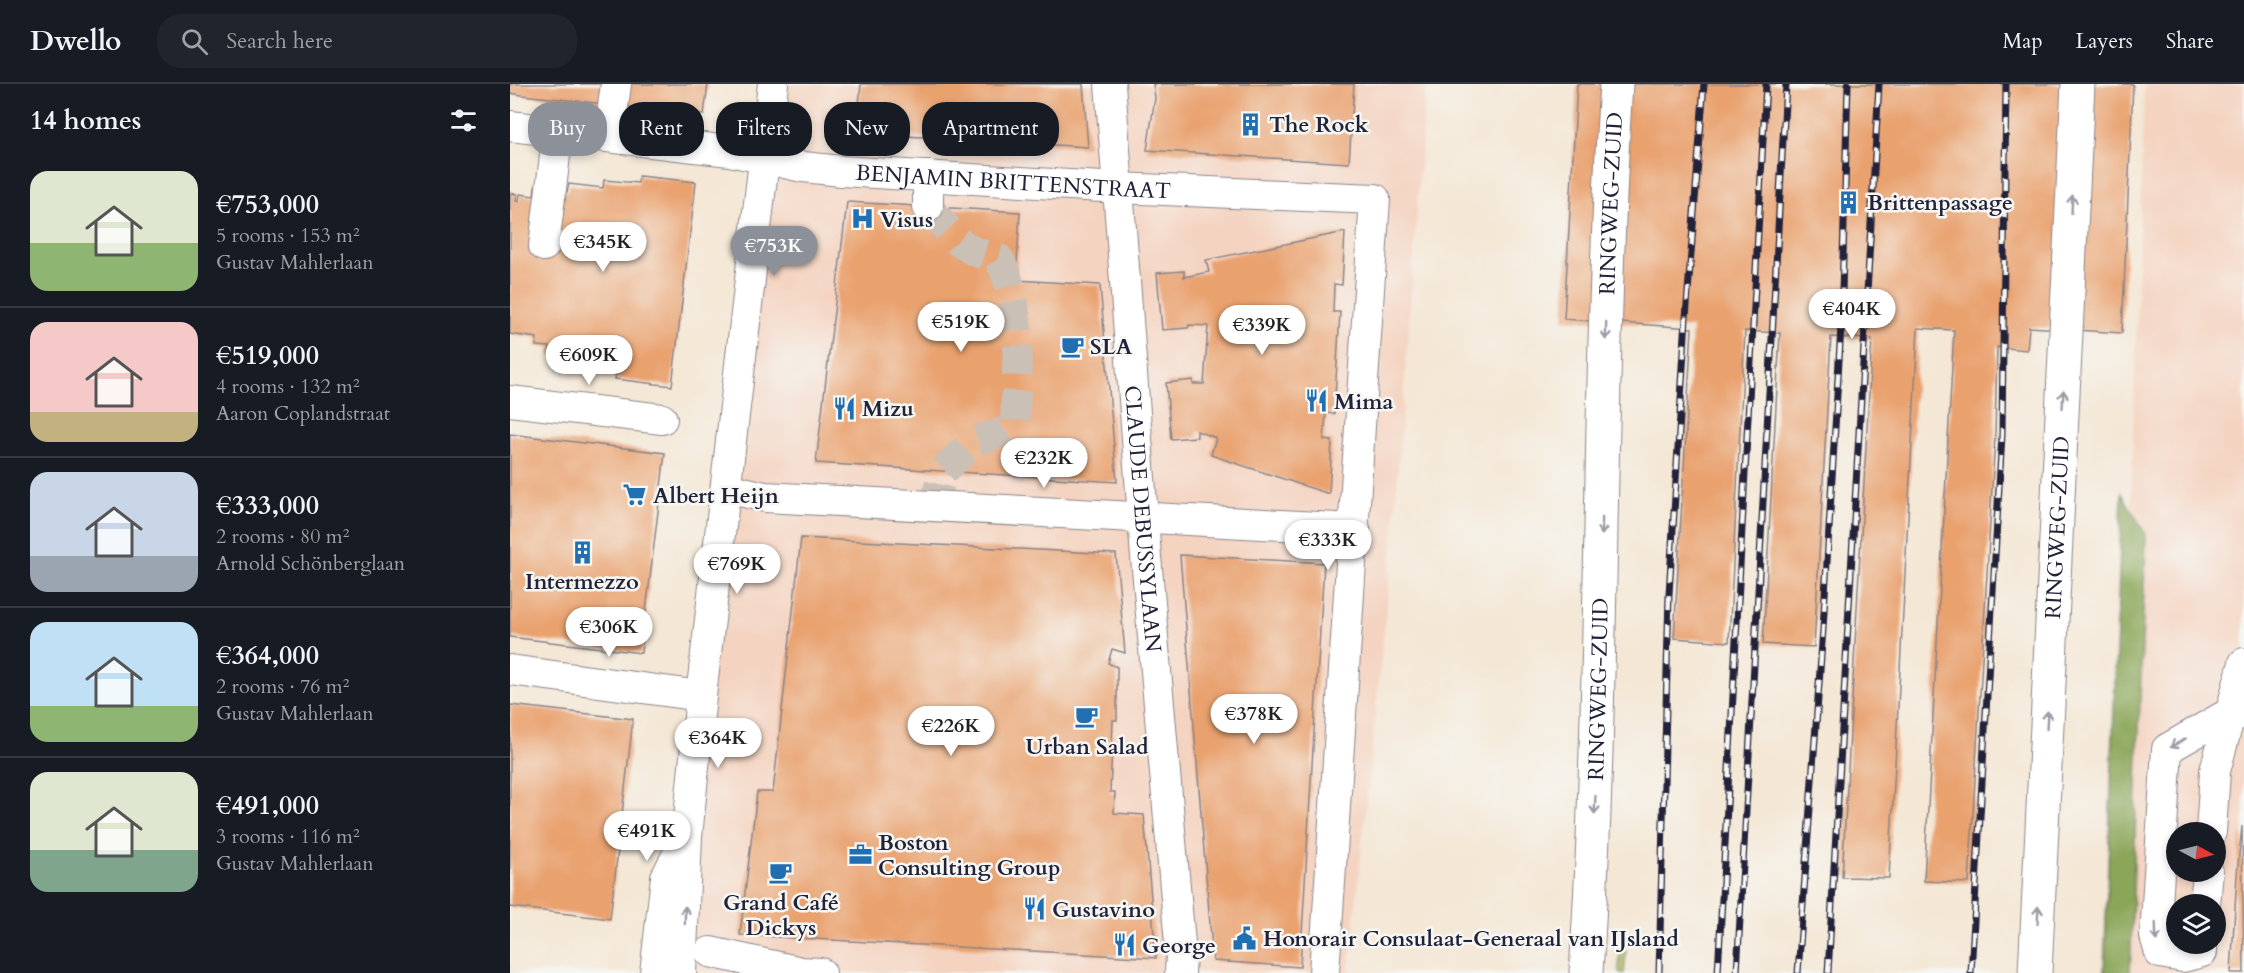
<!DOCTYPE html>
<meta charset="utf-8">
<style>
:root{--surface:#171b24;--page:#20242c;--text:#f1f3f6;--muted:#9ea1a6;--line:#363941;--accent:#8c9099}
body{margin:0;font-family:Cardo,serif;background:var(--page);color:var(--text);height:100vh;display:flex;flex-direction:column;font-size:22px;white-space:nowrap}
*{box-sizing:border-box;margin:0}
p{font-size:20px;color:var(--muted)}
.icon{flex:none;width:33px;height:33px;fill:none;stroke:currentColor;stroke-width:2;stroke-linecap:round;stroke-linejoin:round}
.map{position:relative;flex:1;overflow:hidden}
.panel{display:flex;flex-direction:column;background:var(--surface);width:510px}
.panel>*{flex:none}
.banner{position:absolute;left:18px;top:18px;width:570px;height:54px;display:flex;gap:12px}
.needle{width:39px;rotate:97deg}
.fabs{position:absolute;left:1656px;top:738px;display:grid;gap:12px}
.fabs a{display:grid;place-items:center;width:60px;height:60px;border-radius:50%;background:var(--surface);box-shadow:0 3px 9px #0003;font-size:30px}
.price{position:absolute;translate:-50% -51px;padding:0 14px;border-radius:21px;background:#fff;color:#222;font-size:20px;line-height:39px;filter:drop-shadow(0 2px 3px #0008)}
.price::after{content:'';position:absolute;left:50%;top:36px;width:18px;height:14px;margin-left:-9px;background:inherit;clip-path:polygon(0 0,100% 0,50% 100%)}
.price.current{background:var(--accent);color:#fff}
ul{padding:0;list-style:none}
li{display:flex;align-items:center;gap:18px;height:150px;padding:0 30px}
li+li{border-top:2px solid var(--line)}
li span{display:grid;place-items:center;flex:none;width:168px;height:120px;border-radius:18px;color:#555}
li>.icon{margin-inline-start:auto}
span .icon{width:72px;height:72px;fill:#fffc;stroke-width:1}
li b{font-size:26px}
h2{display:flex;justify-content:space-between;align-items:center;height:72px;padding:0 30px;font-size:26px}
.pill{padding:0 21px;border-radius:24px;background:var(--surface);box-shadow:0 3px 9px #0003;font-size:21px;line-height:54px}
.pill.current{background:var(--accent);color:#fff}
header{display:flex;align-items:center;gap:36px;box-sizing:border-box;height:84px;padding:0 30px;background:var(--surface);border-bottom:2px solid var(--line)}
header strong{font-size:28px}
nav{display:flex;gap:33px;margin-inline-start:auto;font-size:21px}
.search{width:420px;height:54px;background:var(--page);display:flex;align-items:center;gap:15px;box-sizing:border-box;padding:0 21px;border-radius:24px;color:var(--muted);font-size:22px}
main{display:flex;flex:1;min-height:0}
.map>svg:first-child{display:block}
</style>
<header>
<strong>Dwello</strong>
<div class="search"><svg class="icon" aria-label="search" viewBox="0 0 24 24"><circle cx="10" cy="10" r="6"/><path d="M15 15l6 6"/></svg>Search here</div>
<nav><a>Map</a><a>Layers</a><a>Share</a></nav>
</header>
<main>
<section class="panel">
<h2>14 homes<svg class="icon" aria-label="filters" viewBox="0 0 24 24"><path d="M4 7h16M4 17h16"/><circle cx="9" cy="7" r="2"/><circle cx="15" cy="17" r="2"/></svg></h2>
<ul>
<li><span style="background:linear-gradient(#dfe7d0 60%,#8fb573 0)"><svg class="icon" aria-label="home" viewBox="0 0 24 24"><path d="M3 11l9-7 9 7M6 9v11h12V9"/></svg></span><div><b>€753,000</b><p>5 rooms · 153 m²</p><p>Gustav Mahlerlaan</p></div></li>
<li><span style="background:linear-gradient(#f6c9c9 75%,#c2b280 0)"><svg class="icon" aria-label="home" viewBox="0 0 24 24"><path d="M3 11l9-7 9 7M6 9v11h12V9"/></svg></span><div><b>€519,000</b><p>4 rooms · 132 m²</p><p>Aaron Coplandstraat</p></div></li>
<li><span style="background:linear-gradient(#c9d6e8 70%,#9aa5b1 0)"><svg class="icon" aria-label="home" viewBox="0 0 24 24"><path d="M3 11l9-7 9 7M6 9v11h12V9"/></svg></span><div><b>€333,000</b><p>2 rooms · 80 m²</p><p>Arnold Schönberglaan</p></div></li>
<li><span style="background:linear-gradient(#bfe0f5 70%,#8fb573 0)"><svg class="icon" aria-label="home" viewBox="0 0 24 24"><path d="M3 11l9-7 9 7M6 9v11h12V9"/></svg></span><div><b>€364,000</b><p>2 rooms · 76 m²</p><p>Gustav Mahlerlaan</p></div></li>
<li><span style="background:linear-gradient(#dfe7d0 65%,#7fa58c 0)"><svg class="icon" aria-label="home" viewBox="0 0 24 24"><path d="M3 11l9-7 9 7M6 9v11h12V9"/></svg></span><div><b>€491,000</b><p>3 rooms · 116 m²</p><p>Gustav Mahlerlaan</p></div></li>
</ul>
</section>
<div class="map">
<svg width="1734" height="889" viewBox="0 0 1734 889">
<rect width="100%" height="100%" fill="#f6f6f2"/>
<filter id="ink" filterUnits="userSpaceOnUse"><feTurbulence type="fractalNoise" baseFrequency=".0167" numOctaves="2"/><feDisplacementMap in="SourceGraphic" scale="12" xChannelSelector="R" yChannelSelector="G"/><feConvolveMatrix kernelMatrix="1 2 1 2 8 2 1 2 1" color-interpolation-filters="sRGB"/></filter>
<filter id="wash" filterUnits="userSpaceOnUse"><feTurbulence type="fractalNoise" baseFrequency=".008" numOctaves="4" result="noise"/><feDisplacementMap in="SourceGraphic" scale="24" xChannelSelector="R" yChannelSelector="G"/><feGaussianBlur stdDeviation="1.35" result="paint"/><feColorMatrix in="noise" values="0 0 0 0 0 0 0 0 0 0 0 0 0 0 0 0 0 1.4 0 .05"/><feComposite in="paint" operator="in"/></filter>
<g filter="url(#wash)">
<rect width="100%" height="100%" fill="#f4e7d5"/>
<path fill="#f4d3c0" fill-rule="evenodd" d="M263 0H916L883 458 839 889H161Z
M1634 0H1734V889H1593L1615 612ZM1666 748H1706V788H1666ZM1666 820H1706V860H1666Z"/>
<path fill="#aec063" stroke="#68714f" stroke-width="1.5" d="M1110 859 1116 868 1114 889H1109Z"/>
<path fill="#8aa659" stroke="#56644a" stroke-width="1.5" d="M1612 410 1636 451 1620 889H1594Z"/>
<g id="blocks">
<path fill="#e9a16e" d="M0 0H198L194 31 12 11 0 9Z
M351 0H573L578 63 346 49Z
M643 0H844L839 79 637 66 645 14Z
M1067 0H1623L1612 249 1519 243 1517 266 1487 263 1485 352 1459 799 1414 797 1444 246 1408 244 1379 794 1332 793 1362 255 1321 253 1304 563 1253 560 1270 249 1235 247 1219 558 1164 554 1182 244 1054 235Z
M129 92 186 98 162 302 105 295 106 287 72 283 73 275 39 271 40 263 26 262 27 254 0 250V109L7 110 6 117 9 118 10 110 24 112 25 103 57 108 59 100 93 104 94 96 128 99Z
M337 118 510 128 506 196 590 201 607 398 306 379Z
M835 148 832 201 824 200 823 228H830L824 330 816 329 814 356 822 357 819 410 701 371 706 354 687 347V353L661 355 656 299 683 296V300H694L698 242 679 241 678 244 652 246 647 189 674 187V193L699 188 696 176Z
M0 350 155 369 131 569 0 553Z
M291 454 606 470 615 569 602 565 598 579 607 583V636H603L600 708H605L604 729 634 731 646 874 230 851 247 708H263Z
M670 471 814 479 790 883 703 877Z
M0 621 123 635 100 835 0 823Z
M1732 742 1734 889H1721L1727 791Z"/>
</g>
</g>
<g filter="url(#ink)">
<use href="#blocks" fill-opacity="0" stroke="#8b8488" stroke-width="1.5"/>
<g fill="none" stroke-linecap="round" stroke-linejoin="round">
<path stroke="#cac0b6" stroke-width="30" stroke-dasharray="30 15" stroke-linecap="butt" d="M418 123 449 158 463 167 489 175C515 223 506 286 505 340L494 348 463 358 433 387 424 423"/>
<defs>
<g id="minor">
<path id="s1" d="M600 0 636 473 671 871 670 889"/>
<path id="s2" d="M0 42 220 67 293 83 332 87 608 104 865 115 814 889"/>
<path d="M99 53 106 0"/>
<path d="M418 123V92"/>
<path d="M34 162 48 47"/>
<path d="M0 317 152 335"/>
<path d="M217 404 255 413 845 445"/>
<path d="M0 586 191 612"/>
<path d="M1701 748 1705 687 1734 579"/>
<path d="M1695 820 1698 788"/>
<path d="M1692 860V868L1673 873 1650 869 1645 852 1657 665 1718 630H1734"/>
<path d="M200 868 291 888 311 889"/>
<path d="M145 889 156 793 168 770"/>
<path d="M171 889 177 753 191 612 263 0"/>
</g>
<g id="highway">
<path id="s3" d="M1076 889C1095 593 1087 296 1106 0"/>
<path id="s4" d="M1525 889 1568 0"/>
</g>
</defs>
<use href="#minor" stroke="#8b8488" stroke-width="32"/>
<use href="#highway" stroke="#8b8488" stroke-width="35"/>
<use href="#minor" stroke="#fff" stroke-width="30"/>
<use href="#highway" stroke="#fff" stroke-width="33"/>
<defs>
<path id="rail" d="M1149 889 1159 510 1176 234 1194 0
M1208 889 1256 0
M1227 889 1276 0
M1288 889 1313 545 1331 243 1338 0
M1318 889 1369 0
M1461 889 1492 351 1496 0"/>
</defs>
<use href="#rail" stroke="#22223b" stroke-width="7"/>
<use href="#rail" stroke="#f6f6f2" stroke-width="4.5" stroke-dasharray="14" stroke-linecap="butt"/>
</g>
<defs><path id="oneway-shaft" d="M-6 0H5M1.5-3L5.5 0L1.5 3" fill="none" stroke-width="1.6" stroke-linecap="round" stroke-linejoin="round" transform="scale(1.5)"/></defs>
<g stroke="#9c9ca7">
<use href="#oneway-shaft" transform="translate(1562 120) rotate(-87)"/>
<use href="#oneway-shaft" transform="translate(1096 247) rotate(91)"/>
<use href="#oneway-shaft" transform="translate(1553 315) rotate(-87)"/>
<use href="#oneway-shaft" transform="translate(1092 442) rotate(91)"/>
<use href="#oneway-shaft" transform="translate(1537 636) rotate(-87)"/>
<use href="#oneway-shaft" transform="translate(1668 659) rotate(150)"/>
<use href="#oneway-shaft" transform="translate(1085 721) rotate(93)"/>
<use href="#oneway-shaft" transform="translate(175 831) rotate(-89)"/>
<use href="#oneway-shaft" transform="translate(1528 831) rotate(-87)"/>
<use href="#oneway-shaft" transform="translate(1646 848) rotate(88)"/>
</g>
</g>
<defs>
<symbol id="building-bare" viewBox="-9 -9 18 18"><path d="M-4-6H4V6H1V3H-1V6H-4ZM-2.5-4.3h1.7v1.8h-1.7ZM.8-4.3h1.7v1.8H.8ZM-2.5-1h1.7V.8h-1.7ZM.8-1h1.7V.8H.8Z" fill="#1f6fb2" stroke="#f6f6f2" stroke-width="2.5" paint-order="stroke"/></symbol>
<symbol id="hospital-bare" viewBox="-9 -9 18 18"><path d="M-5-5h3v3.5h4V-5h3V5h-3V1.5h-4V5h-3Z" fill="#1f6fb2" stroke="#f6f6f2" stroke-width="2.5" paint-order="stroke"/></symbol>
<symbol id="cafe-bare" viewBox="-9 -9 18 18"><path d="M-5.5-4.5H6V0H3Q3 3.5 0 3.5H-2.5Q-5.5 3.5-5.5 0ZM3-3.2v2h1.7v-2ZM-6 4.5H4V6H-6Z" fill="#1f6fb2" stroke="#f6f6f2" stroke-width="2.5" paint-order="stroke"/></symbol>
<symbol id="restaurant-bare" viewBox="-9 -9 18 18"><path d="M-5-6h1v4h1v-4h1v4h1v-4h1v5L-1.5 .5V6h-2V.5L-5-1ZM5-6V6H3V1.5H1.5Q1.5-4 5-6Z" fill="#1f6fb2" stroke="#f6f6f2" stroke-width="2.5" paint-order="stroke"/></symbol>
<symbol id="supermarket-bare" viewBox="-9 -9 18 18"><path d="M-6-5.5h2.5l.6 2H6L4.5 2H-2.5L-4.4-4H-6ZM-1.5 3.2a1.3 1.3 0 1 0 .1 0ZM3 3.2a1.3 1.3 0 1 0 .1 0Z" fill="#1f6fb2" stroke="#f6f6f2" stroke-width="2.5" paint-order="stroke"/></symbol>
<symbol id="office-bare" viewBox="-9 -9 18 18"><path d="M-6-3h4V-5.5h4V-3h4V5H-6ZM-1-4.5V-3h2v-1.5ZM-6 0V1H6V0Z" fill="#1f6fb2" stroke="#f6f6f2" stroke-width="2.5" paint-order="stroke"/></symbol>
<symbol id="civic-bare" viewBox="-9 -9 18 18"><path d="M-.6-6.5H3V-4.5H.6V-3L4-1V1h2V6H-6V1h2V-1L-.6-3ZM-1.2 2.5V6h2.4V2.5Z" fill="#1f6fb2" stroke="#f6f6f2" stroke-width="2.5" paint-order="stroke"/></symbol>
</defs>
<g fill-rule="evenodd">
<use href="#building-bare" x="724" y="24" width="33" height="33"/>
<use href="#building-bare" x="1322" y="102" width="33" height="33"/>
<use href="#hospital-bare" x="336" y="118" width="33" height="33"/>
<use href="#cafe-bare" x="546" y="246" width="33" height="33"/>
<use href="#restaurant-bare" x="790" y="300" width="33" height="33"/>
<use href="#restaurant-bare" x="318" y="308" width="33" height="33"/>
<use href="#supermarket-bare" x="108" y="394" width="33" height="33"/>
<use href="#building-bare" x="56" y="452" width="33" height="33"/>
<use href="#cafe-bare" x="560" y="616" width="33" height="33"/>
<use href="#office-bare" x="334" y="754" width="33" height="33"/>
<use href="#cafe-bare" x="254" y="772" width="33" height="33"/>
<use href="#restaurant-bare" x="508" y="808" width="33" height="33"/>
<use href="#civic-bare" x="718" y="838" width="33" height="33"/>
<use href="#restaurant-bare" x="598" y="844" width="33" height="33"/>
</g>
<g text-anchor="middle" stroke-width="5" stroke-linejoin="round" paint-order="stroke">
<g font-size="22" font-weight="bold" fill="#22223b" stroke="#f6f6f2" text-anchor="start">
<text x="759" y="48">The Rock</text>
<text x="1357" y="126">Brittenpassage</text>
<text x="370" y="143">Visus</text>
<text x="580" y="270">SLA</text>
<text x="824" y="325">Mima</text>
<text x="352" y="332">Mizu</text>
<text x="143" y="419">Albert Heijn</text>
<text x="72" y="505" text-anchor="middle">Intermezzo</text>
<text x="577" y="670" text-anchor="middle">Urban Salad</text>
<text x="368" y="766">Boston<tspan x="368" dy="25">Consulting Group</tspan></text>
<text x="271" y="826" text-anchor="middle">Grand Café<tspan x="271" dy="25">Dickys</tspan></text>
<text x="542" y="833">Gustavino</text>
<text x="753" y="862">Honorair Consulaat-Generaal van IJsland</text>
<text x="632" y="869">George</text>
</g>
<g font-size="22" fill="#22223b" stroke="#f6f6f2">
<text dy="8" stroke="none"><textPath href="#s2" startOffset="507">BENJAMIN BRITTENSTRAAT</textPath></text>
<text dy="8" stroke="none"><textPath href="#s3" startOffset="770">RINGWEG-ZUID</textPath></text>
<text dy="8" stroke="none"><textPath href="#s1" startOffset="436">CLAUDE DEBUSSYLAAN</textPath></text>
<text dy="8" stroke="none"><textPath href="#s4" startOffset="446">RINGWEG-ZUID</textPath></text>
<text dy="8" stroke="none"><textPath href="#s3" startOffset="284">RINGWEG-ZUID</textPath></text>
</g>
</g>
</svg>
<div class="fabs">
<a><svg class="needle" viewBox="-14 -14 28 28"><path d="M0-13l5 13h-10z" fill="#e53935"/><path d="M0 13l5-13h-10z" fill="#9ea1a6"/></svg></a>
<a><svg class="icon" aria-label="layers" viewBox="0 0 24 24"><path d="M12 4l9 5-9 5-9-5zM3 14l9 5 9-5"/></svg></a>
</div>
<b class="price" style="left:93px;top:189px">€345K</b>
<b class="price current" style="left:264px;top:193px">€753K</b>
<b class="price" style="left:1342px;top:256px">€404K</b>
<b class="price" style="left:451px;top:269px">€519K</b>
<b class="price" style="left:752px;top:272px">€339K</b>
<b class="price" style="left:79px;top:302px">€609K</b>
<b class="price" style="left:534px;top:405px">€232K</b>
<b class="price" style="left:818px;top:487px">€333K</b>
<b class="price" style="left:227px;top:511px">€769K</b>
<b class="price" style="left:99px;top:574px">€306K</b>
<b class="price" style="left:744px;top:661px">€378K</b>
<b class="price" style="left:441px;top:673px">€226K</b>
<b class="price" style="left:208px;top:685px">€364K</b>
<b class="price" style="left:137px;top:778px">€491K</b>
<div class="banner">
<a class="pill current">Buy</a>
<a class="pill">Rent</a>
<a class="pill">Filters</a>
<a class="pill">New</a>
<a class="pill">Apartment</a>
</div>
</div>
</main>
